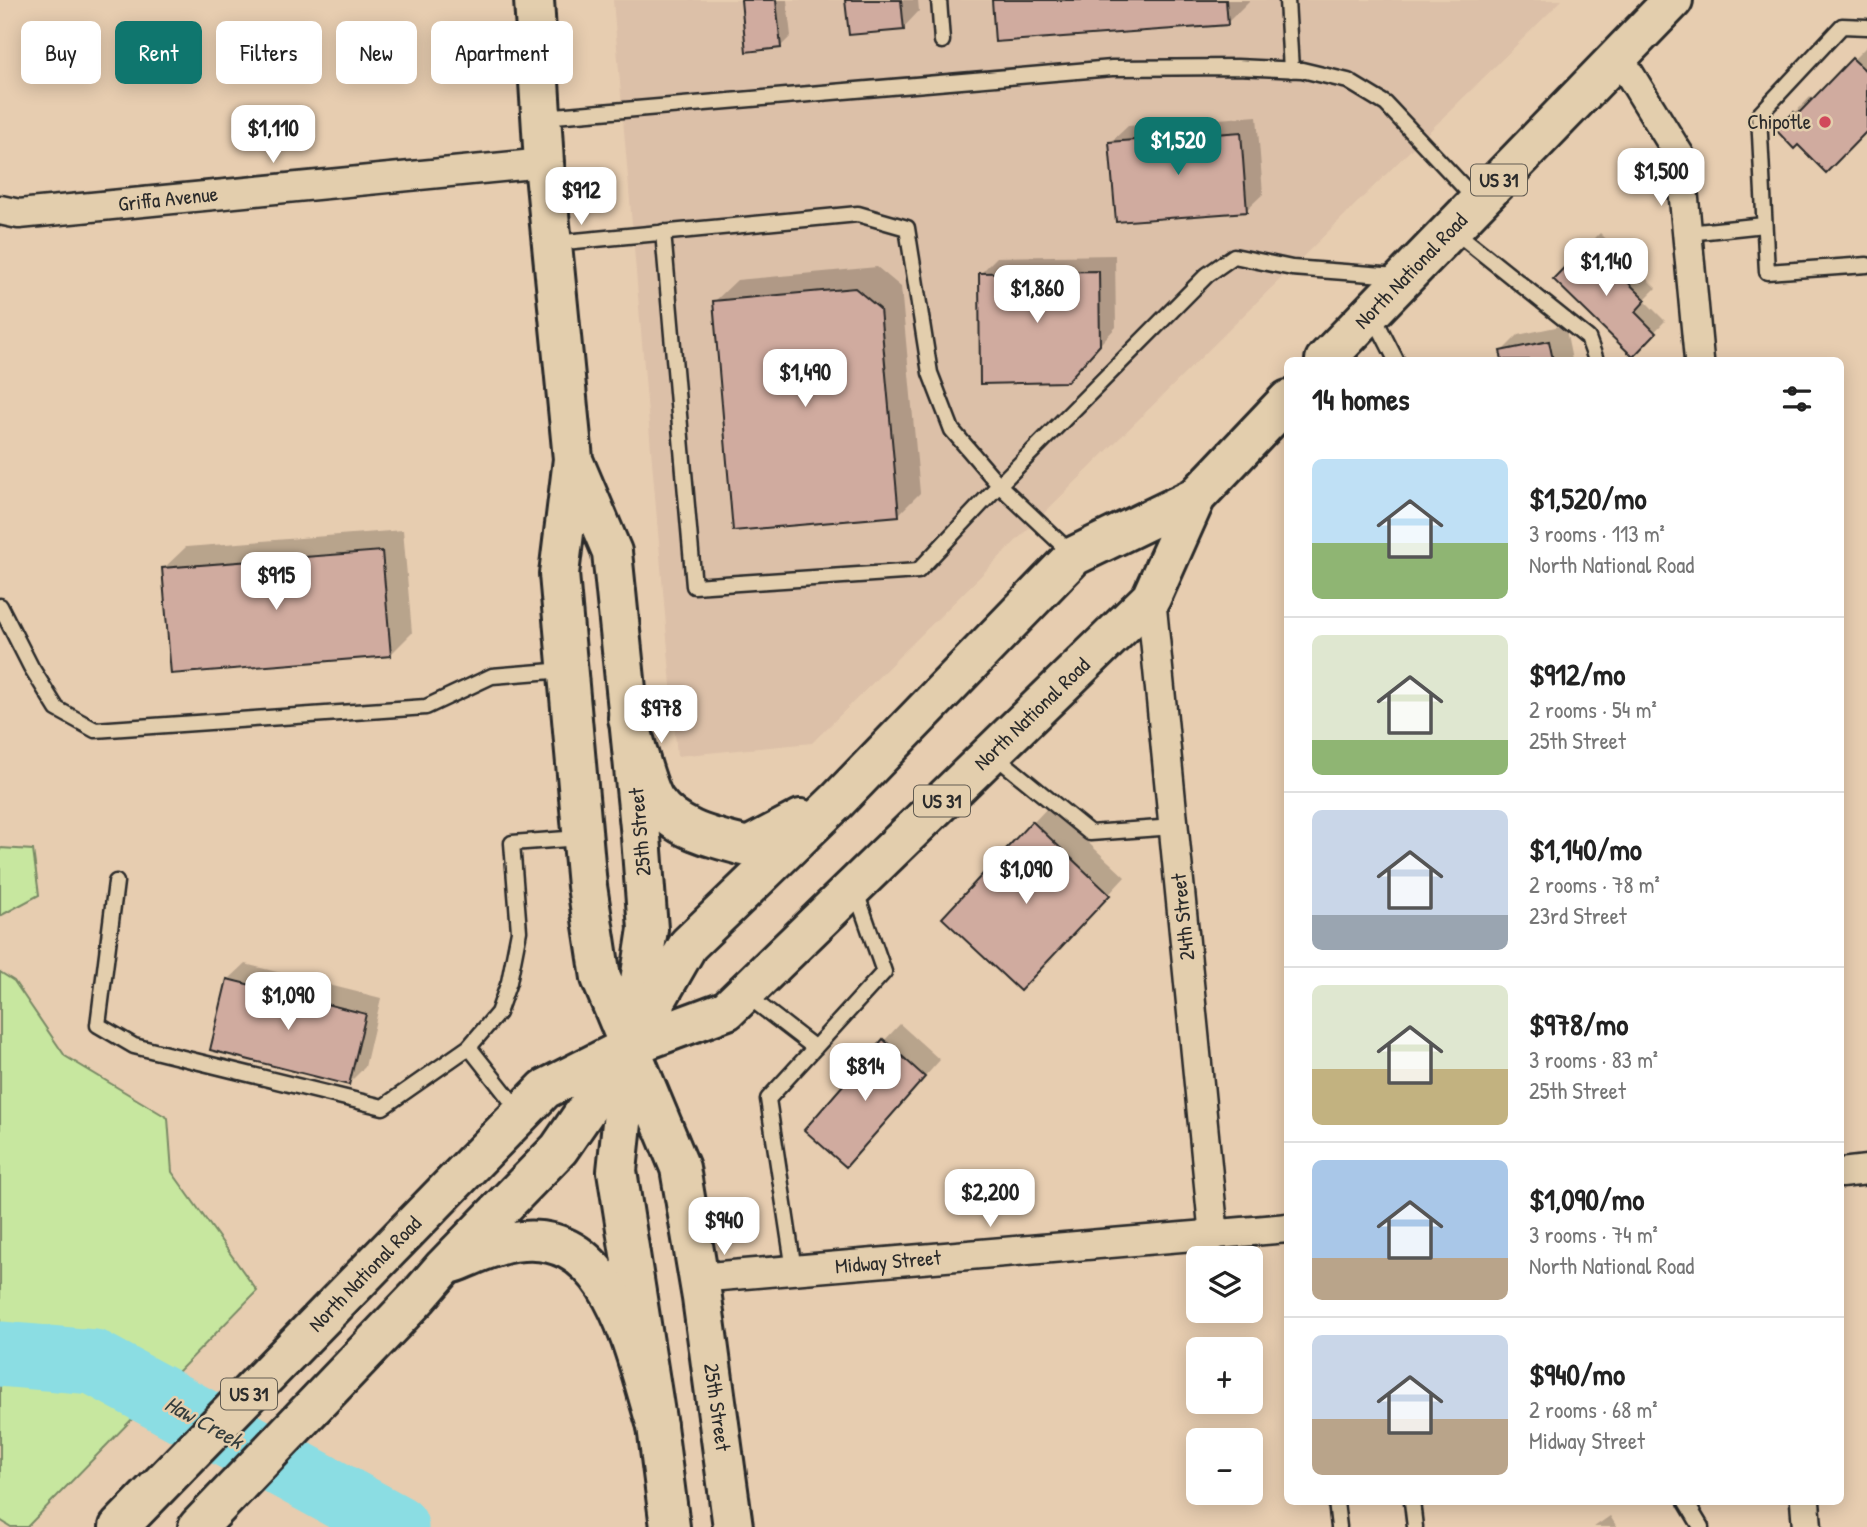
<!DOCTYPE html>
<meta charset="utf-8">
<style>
:root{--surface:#fff;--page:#f6f6f6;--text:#222;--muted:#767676;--line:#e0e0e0;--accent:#0f766e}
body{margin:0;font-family:"Patrick Hand",sans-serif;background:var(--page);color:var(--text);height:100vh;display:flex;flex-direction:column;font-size:26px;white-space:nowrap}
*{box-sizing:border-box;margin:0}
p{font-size:23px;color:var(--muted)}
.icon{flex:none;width:38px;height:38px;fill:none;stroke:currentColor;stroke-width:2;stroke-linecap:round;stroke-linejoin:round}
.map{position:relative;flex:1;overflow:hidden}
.details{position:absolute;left:1284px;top:357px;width:560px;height:1148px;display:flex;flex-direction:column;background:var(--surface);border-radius:10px;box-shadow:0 4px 18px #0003}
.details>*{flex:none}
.hud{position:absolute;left:21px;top:21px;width:665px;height:63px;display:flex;gap:14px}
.tools{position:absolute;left:1186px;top:1246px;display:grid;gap:14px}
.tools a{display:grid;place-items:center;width:77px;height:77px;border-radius:10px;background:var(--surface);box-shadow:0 4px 18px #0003;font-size:35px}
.price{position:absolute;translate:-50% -60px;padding:0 16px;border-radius:14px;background:#fff;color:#222;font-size:23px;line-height:46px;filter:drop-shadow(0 2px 4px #0008)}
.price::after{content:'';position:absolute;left:50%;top:42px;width:21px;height:16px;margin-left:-10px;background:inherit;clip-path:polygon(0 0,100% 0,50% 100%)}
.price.selected{background:var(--accent);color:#fff}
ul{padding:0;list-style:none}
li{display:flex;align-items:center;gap:21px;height:175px;padding:0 28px}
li+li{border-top:2px solid var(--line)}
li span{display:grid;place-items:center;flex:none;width:196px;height:140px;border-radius:10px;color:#555}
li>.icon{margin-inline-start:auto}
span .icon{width:84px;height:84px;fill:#fffc;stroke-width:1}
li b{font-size:30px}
h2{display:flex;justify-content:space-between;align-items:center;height:84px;padding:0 28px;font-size:30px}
.chip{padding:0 24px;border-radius:10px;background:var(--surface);box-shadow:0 4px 18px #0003;font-size:24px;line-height:63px}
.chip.selected{background:var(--accent);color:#fff}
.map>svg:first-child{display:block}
</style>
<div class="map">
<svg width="1867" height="1527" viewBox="0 0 1867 1527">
<rect width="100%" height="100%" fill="#e7cdb0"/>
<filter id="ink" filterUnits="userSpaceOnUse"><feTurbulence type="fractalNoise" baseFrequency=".0143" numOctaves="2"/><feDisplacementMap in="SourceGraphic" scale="14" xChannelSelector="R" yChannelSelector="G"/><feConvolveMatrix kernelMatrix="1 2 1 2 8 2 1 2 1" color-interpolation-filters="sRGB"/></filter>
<g filter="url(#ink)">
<path fill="#dcc0a8" d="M613 0H1562L812 743 677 756Z"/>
<path fill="#c7e79f" stroke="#798965" stroke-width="2" d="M0 848 33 850 39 895 0 916Z
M0 972 14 981 65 1056 168 1118 172 1172 257 1291 27 1527H11L0 1520Z"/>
<path fill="#0003" d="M743 0H787L791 36 780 47Z
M847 0H918L919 11 903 28Z
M994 0H1249V1L1227 23Z
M1867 46V129L1798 142 1778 130 1811 96 1814 99Z
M1257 116 1263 194 1246 210 1111 142 1128 126Z
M1600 233 1656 288 1644 300 1665 321 1633 354 1555 279Z
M1115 255 1116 327 1066 381 980 274 997 257Z
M877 267 901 287 920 493 898 515 715 301 737 280Z
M1565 325 1572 360H1504L1502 351 1518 335Z
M403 530 412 633 390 655 164 568 186 547Z
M1049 806 1125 877 1037 972 1033 823Z
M245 964 381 998 365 1067 349 1083 228 980Z
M900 1024 940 1060 846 1165 884 1041Z
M1610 1516 1617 1527H1594Z"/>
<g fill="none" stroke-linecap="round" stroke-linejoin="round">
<path stroke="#8bdde3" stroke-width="65" d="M0 1354 94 1362 396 1527"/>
</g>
<path fill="#d0ab9f" stroke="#2b2b2b" stroke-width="2" d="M741 0H776L781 48 746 52Z
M845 0H901L904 30 849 35Z
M992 0H1226L1228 25 995 42Z
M1852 58 1867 72V131L1826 173 1798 145 1794 149 1776 130 1794 112 1797 115Z
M1241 132 1247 212 1116 222 1109 142Z
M1588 243 1646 300 1635 312 1656 333 1633 357 1553 279Z
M1099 271 1100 345 1067 382 980 384 979 273Z
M855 288 880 309 899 516 733 531 713 301Z
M1549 341 1553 360H1502L1500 351Z
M382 551 391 656 171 674 162 568Z
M1032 821 1110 895 1020 991 942 918Z
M227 979 366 1014 349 1085 210 1050Z
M883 1039 925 1077 846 1167 804 1130Z"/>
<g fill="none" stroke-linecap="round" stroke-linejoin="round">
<defs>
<path id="lane" d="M939 0 942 41
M1287 0 1291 70
M1867 27 1842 26 1759 115 1767 272 1867 265
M543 117 1112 68 1237 67 1302 70 1348 81 1386 104 1476 200
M1452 229 1588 338 1596 360
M663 232 694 586 918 571 999 485 1207 275 1234 256 1292 268 1397 276
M1688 233 1764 225
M554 243 858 214 907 228 930 373 952 430 999 485 1073 555
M1373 315 1396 360
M0 606 31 667 57 709 95 730 426 707 492 676 565 670
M993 754 1090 833 1174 827
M116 882 98 1025 134 1046 383 1107 469 1047
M745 994 815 1048
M520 1112 469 1047 498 1013 509 982 519 931 512 843 580 838
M794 1270 768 1099 884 972 855 889
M1336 1502 1339 1527
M1412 1502 1415 1527
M1686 1502 1701 1527"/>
<path id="street" d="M1619 57 1680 156 1699 360
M0 210 19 214 544 163
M1151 598 1214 1236
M1841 1173 1867 1170
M697 1278 1288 1228
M1805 1502 1807 1527"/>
<path id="secondary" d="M534 0 544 163 573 459 559 574 587 886 601 978 680 1168 702 1298 733 1527
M573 460 612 552 641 837 648 929 630 1046 617 1171 657 1426 670 1527"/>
<path id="primary" d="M1325 360 1673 0
M628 718C633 735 647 790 656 802 677 831 715 838 748 847L801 819
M453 1263C472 1256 493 1245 514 1242 614 1226 634 1354 657 1426
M119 1527 545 1089 630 1046 727 1010 1151 598 1196 497 1288 400
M198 1527 418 1297 444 1267 559 1149 630 1046 688 945 837 801 1074 556 1196 497"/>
</defs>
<use href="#lane" stroke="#2b2b2b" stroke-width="19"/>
<use href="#street" stroke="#2b2b2b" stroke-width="33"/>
<use href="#secondary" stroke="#2b2b2b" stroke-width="44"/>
<use href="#primary" stroke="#2b2b2b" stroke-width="44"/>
<use href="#lane" stroke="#e3cead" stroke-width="14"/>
<use href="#street" stroke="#e3cead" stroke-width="28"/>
<use href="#secondary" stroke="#e3cead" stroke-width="38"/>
<use href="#primary" stroke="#e3cead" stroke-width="38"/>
</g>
</g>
<circle fill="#d1495b" stroke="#e3cead" stroke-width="2.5" cx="1825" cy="122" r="7"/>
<g text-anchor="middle" stroke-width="5" stroke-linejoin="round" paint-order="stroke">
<g fill="#e3cead" stroke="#625c52" stroke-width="2">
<rect x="1471" y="164.5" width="56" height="31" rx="5"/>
<rect x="914" y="785.5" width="56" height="31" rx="5"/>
<rect x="221" y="1378.5" width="56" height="31" rx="5"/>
</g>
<g font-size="19" font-weight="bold" fill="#2b2b2b">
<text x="1499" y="187">US 31</text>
<text x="942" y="808">US 31</text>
<text x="249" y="1401">US 31</text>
</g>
<g font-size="21" fill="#2b2b2b" stroke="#e3cead" text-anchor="end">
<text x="1811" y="129">Chipotle</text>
</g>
<g font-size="21" fill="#2b2b2b" stroke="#e3cead">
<text transform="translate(168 199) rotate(-6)" y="7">Griffa Avenue</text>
<text transform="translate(1411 271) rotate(-46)" y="7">North National Road</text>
<text transform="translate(1032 714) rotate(-44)" y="7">North National Road</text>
<text transform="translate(640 832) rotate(-95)" y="7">25th Street</text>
<text transform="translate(1183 917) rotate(-96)" y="7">24th Street</text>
<text transform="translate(888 1262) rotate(-5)" y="7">Midway Street</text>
<text transform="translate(365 1274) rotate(-46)" y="7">North National Road</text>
<text transform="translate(717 1407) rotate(82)" y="7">25th Street</text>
</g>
<g font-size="23" font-style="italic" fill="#353d3d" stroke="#e3cead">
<text transform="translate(204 1422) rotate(29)" y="8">Haw Creek</text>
</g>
</g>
</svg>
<div class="tools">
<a><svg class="icon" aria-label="layers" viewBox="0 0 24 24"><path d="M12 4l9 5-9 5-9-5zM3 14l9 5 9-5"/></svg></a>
<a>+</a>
<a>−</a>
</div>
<b class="price" style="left:273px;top:165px">$1,110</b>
<b class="price selected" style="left:1178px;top:177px">$1,520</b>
<b class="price" style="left:1661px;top:208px">$1,500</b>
<b class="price" style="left:581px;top:227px">$912</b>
<b class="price" style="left:1606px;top:298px">$1,140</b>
<b class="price" style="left:1037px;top:325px">$1,860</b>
<b class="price" style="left:805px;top:409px">$1,490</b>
<b class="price" style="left:276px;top:612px">$915</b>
<b class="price" style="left:661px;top:745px">$978</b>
<b class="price" style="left:1026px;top:906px">$1,090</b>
<b class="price" style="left:288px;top:1032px">$1,090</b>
<b class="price" style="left:865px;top:1103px">$814</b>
<b class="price" style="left:990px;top:1229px">$2,200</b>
<b class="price" style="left:724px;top:1257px">$940</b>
<div class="hud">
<a class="chip">Buy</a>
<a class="chip selected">Rent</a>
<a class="chip">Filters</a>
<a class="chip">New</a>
<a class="chip">Apartment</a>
</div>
<section class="details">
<h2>14 homes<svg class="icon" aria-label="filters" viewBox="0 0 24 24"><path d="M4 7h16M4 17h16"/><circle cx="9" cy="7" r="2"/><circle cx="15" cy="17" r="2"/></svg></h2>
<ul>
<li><span style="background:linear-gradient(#bfe0f5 60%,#8fb573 0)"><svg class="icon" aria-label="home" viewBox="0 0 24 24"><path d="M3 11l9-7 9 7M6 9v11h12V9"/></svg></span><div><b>$1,520/mo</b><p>3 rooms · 113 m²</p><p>North National Road</p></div></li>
<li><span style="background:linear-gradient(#dfe7d0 75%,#8fb573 0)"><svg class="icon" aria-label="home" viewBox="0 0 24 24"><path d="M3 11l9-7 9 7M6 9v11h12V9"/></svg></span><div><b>$912/mo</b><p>2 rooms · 54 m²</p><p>25th Street</p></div></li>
<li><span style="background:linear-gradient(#c9d6e8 75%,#9aa5b1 0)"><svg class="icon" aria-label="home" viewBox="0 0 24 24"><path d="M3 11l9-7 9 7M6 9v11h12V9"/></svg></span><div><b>$1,140/mo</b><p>2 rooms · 78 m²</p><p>23rd Street</p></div></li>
<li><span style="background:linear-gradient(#dfe7d0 60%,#c2b280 0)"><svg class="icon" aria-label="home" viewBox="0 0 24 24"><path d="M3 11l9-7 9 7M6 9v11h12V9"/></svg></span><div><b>$978/mo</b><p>3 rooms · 83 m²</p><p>25th Street</p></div></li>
<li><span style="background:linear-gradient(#a9c7e8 70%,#b9a48a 0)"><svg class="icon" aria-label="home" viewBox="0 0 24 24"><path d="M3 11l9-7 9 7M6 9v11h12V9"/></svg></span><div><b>$1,090/mo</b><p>3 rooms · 74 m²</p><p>North National Road</p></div></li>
<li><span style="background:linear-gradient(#c9d6e8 60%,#b9a48a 0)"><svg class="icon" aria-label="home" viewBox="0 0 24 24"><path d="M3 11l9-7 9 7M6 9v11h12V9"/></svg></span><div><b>$940/mo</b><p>2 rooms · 68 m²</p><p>Midway Street</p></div></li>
</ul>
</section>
</div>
